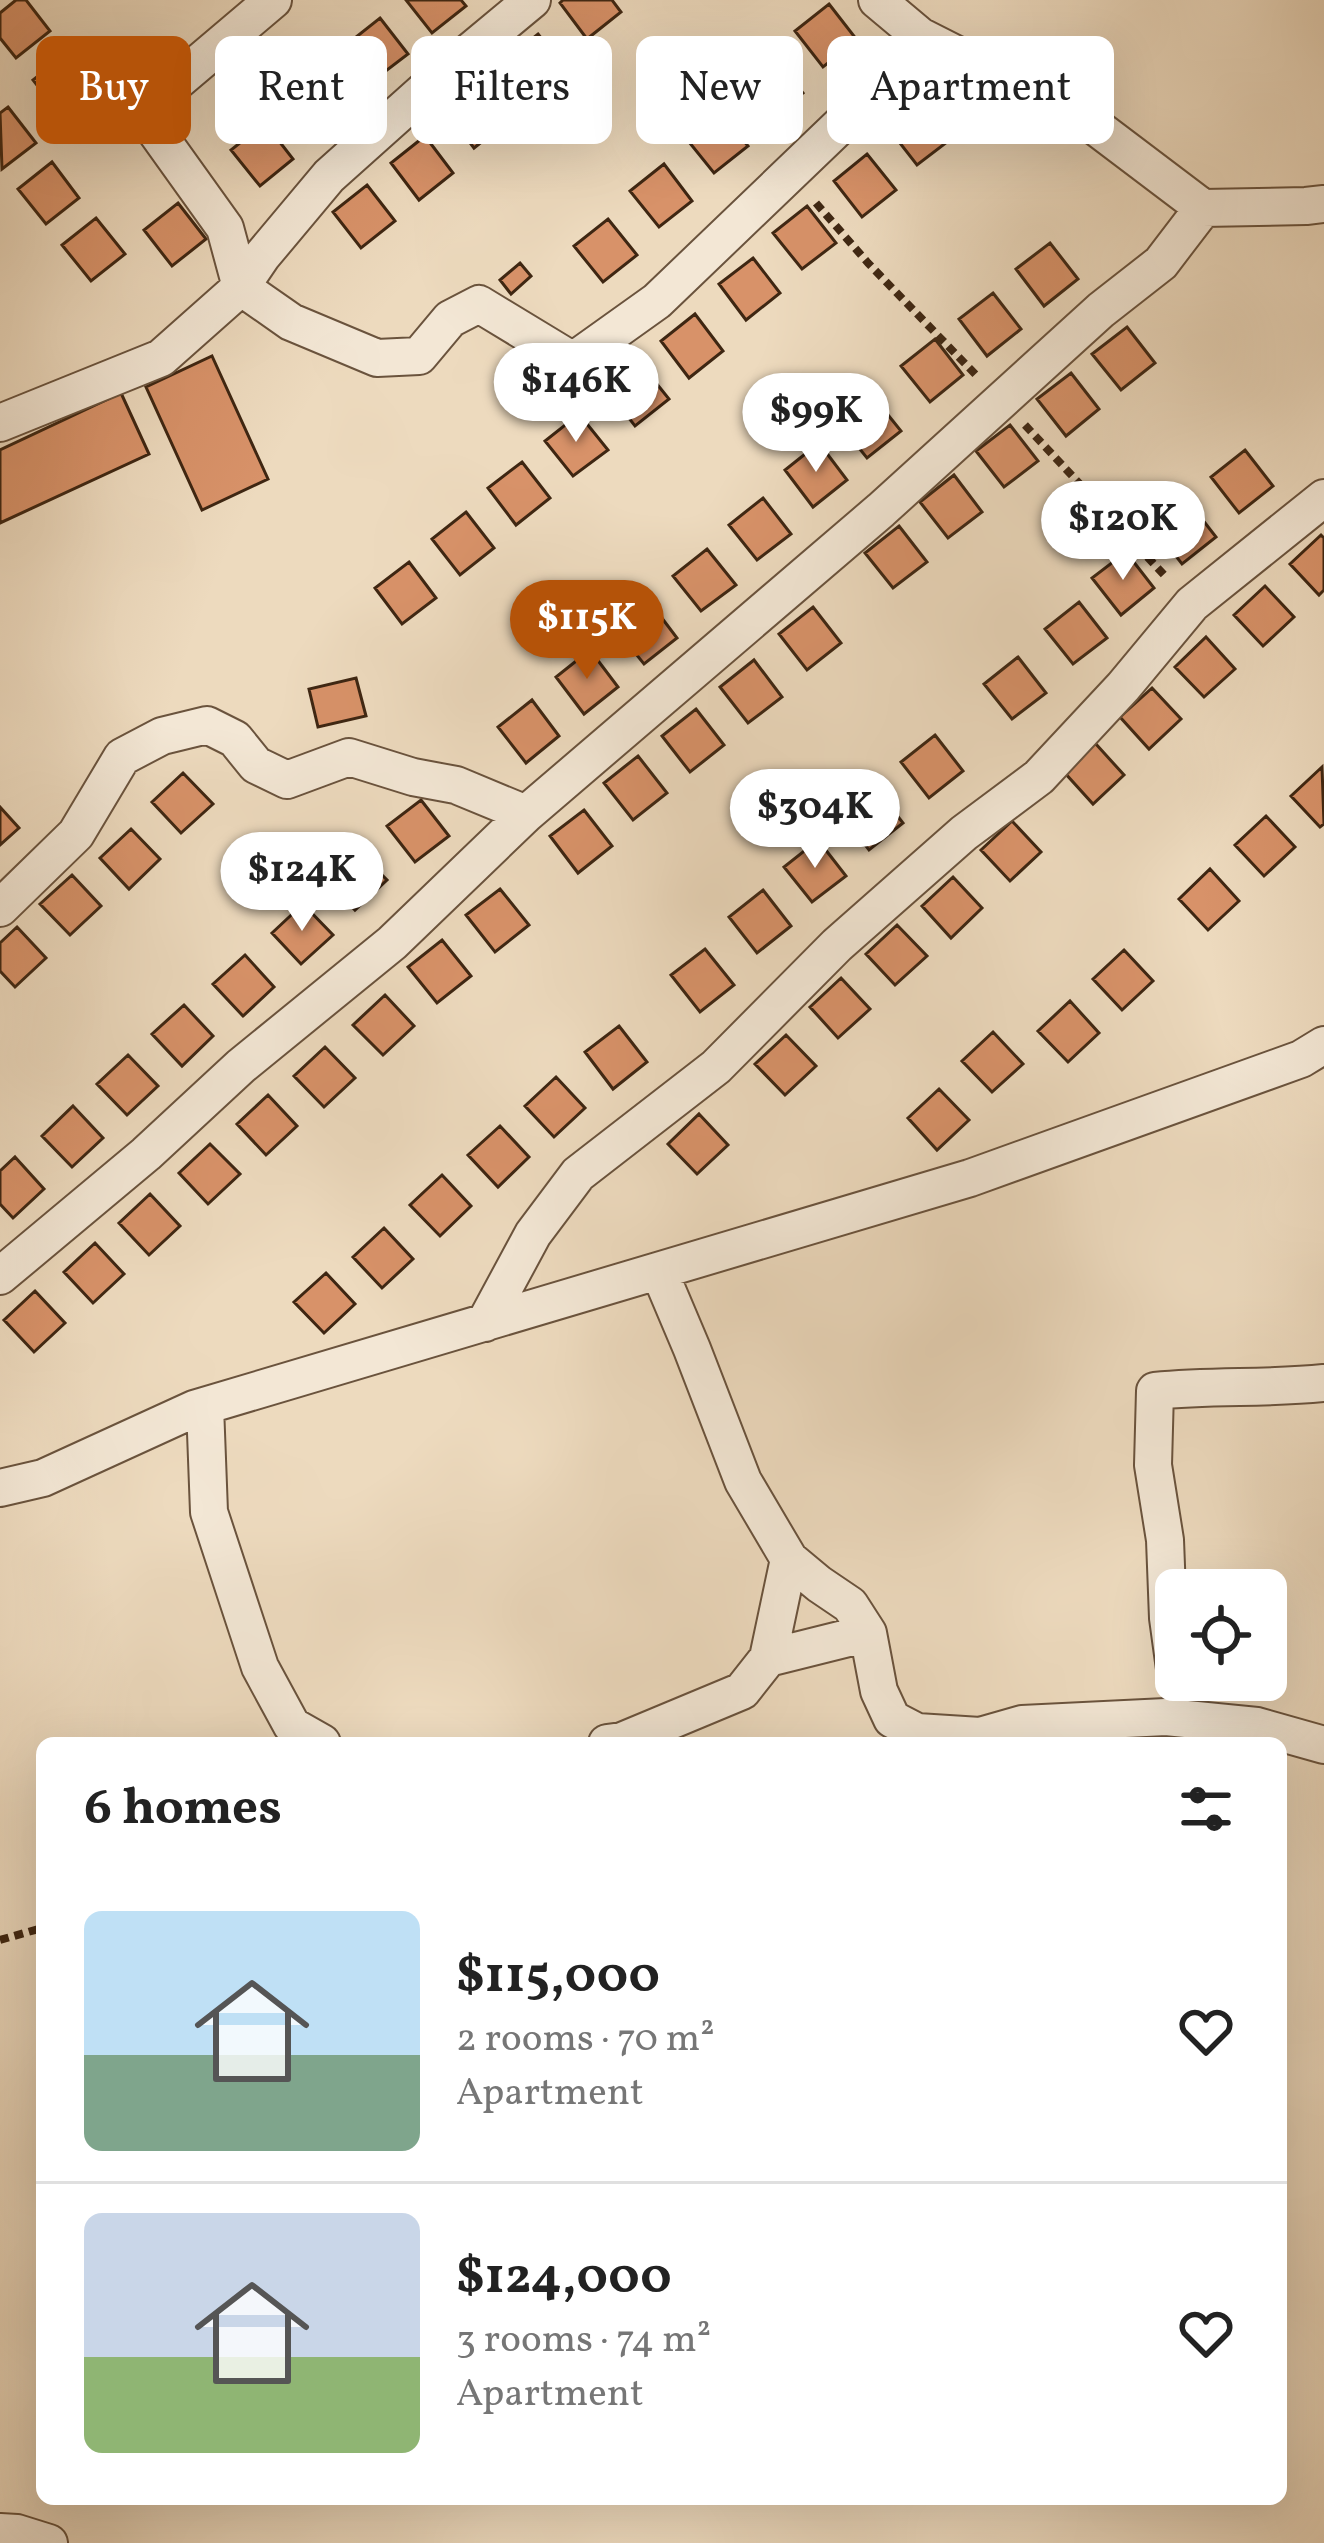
<!DOCTYPE html>
<meta charset="utf-8">
<style>
:root{--surface:#fff;--page:#f6f6f6;--text:#222;--muted:#767676;--line:#e0e0e0;--accent:#b45309}
body{margin:0;font-family:Vollkorn,serif;background:var(--page);color:var(--text);height:100vh;display:flex;flex-direction:column;font-size:45px;white-space:nowrap}
*{box-sizing:border-box;margin:0}
p{font-size:39px;color:var(--muted)}
.icon{flex:none;width:66px;height:66px;fill:none;stroke:currentColor;stroke-width:2;stroke-linecap:round;stroke-linejoin:round}
.map{position:relative;flex:1;overflow:hidden}
.drawer{position:absolute;left:36px;top:1737px;width:1251px;height:768px;display:flex;flex-direction:column;background:var(--surface);border-radius:18px;box-shadow:0 12px 48px #0002}
.drawer>*{flex:none}
.top-card{position:absolute;left:36px;top:36px;width:1254px;height:108px;display:flex;gap:24px}
.buttons{position:absolute;left:1155px;top:1569px;display:grid;gap:24px}
.buttons a{display:grid;place-items:center;width:132px;height:132px;border-radius:18px;background:var(--surface);box-shadow:0 12px 48px #0002;font-size:60px}
.price{position:absolute;translate:-50% -102px;padding:0 27px;border-radius:42px;background:#fff;color:#222;font-size:39px;line-height:78px;filter:drop-shadow(0 3px 6px #0008)}
.price::after{content:'';position:absolute;left:50%;top:72px;width:36px;height:27px;margin-left:-18px;background:inherit;clip-path:polygon(0 0,100% 0,50% 100%)}
.price.active{background:var(--accent);color:#fff}
ul{padding:0;list-style:none}
li{display:flex;align-items:center;gap:36px;height:300px;padding:0 48px}
li+li{border-top:3px solid var(--line)}
li span{display:grid;place-items:center;flex:none;width:336px;height:240px;border-radius:18px;color:#555}
li>.icon{margin-inline-start:auto}
span .icon{width:144px;height:144px;fill:#fffc;stroke-width:1}
li b{font-size:51px}
h2{display:flex;justify-content:space-between;align-items:center;height:144px;padding:0 48px;font-size:51px}
.tag{padding:0 42px;border-radius:18px;background:var(--surface);box-shadow:0 12px 48px #0002;font-size:42px;line-height:108px}
.tag.active{background:var(--accent);color:#fff}
.map>svg:first-child{display:block}
</style>
<div class="map">
<svg width="1324" height="2543" viewBox="0 0 1324 2543">
<rect width="100%" height="100%" fill="#eddabe"/>
<filter id="stains"><feTurbulence type="fractalNoise" baseFrequency=".00167" numOctaves="4"/><feColorMatrix values="0 0 0 0 .2 0 0 0 0 .09 0 0 0 0 .02 0 0 0 .5 -.17"/></filter>
<radialGradient id="worn" r=".72"><stop offset=".6" stop-color="#630" stop-opacity="0"/><stop offset="1" stop-color="#630" stop-opacity=".3"/></radialGradient>
<path fill="#d89269" stroke="#3e2612" stroke-width="3" d="M16 0H26L50 31 16 58 0 38V13Z
M406 0H461L466 6 432 33Z
M563 0H612L621 12 587 39 560 3Z
M829 4 857 40 823 67 795 31Z
M380 18 408 54 374 80 346 45Z
M538 34 566 70 533 97 504 61Z
M67 53 95 90 61 116 33 80Z
M775 58 803 93 769 120 741 84Z
M322 72 350 108 316 135 287 99Z
M480 86 508 121 474 148 447 112Z
M923 102 951 139 917 165 889 129Z
M8 107 36 143 2 169 0 113Z
M719 111 748 146 714 173 685 137Z
M265 123 293 159 260 186 231 150Z
M425 136 453 173 419 200 391 163Z
M867 154 896 190 862 217 834 181Z
M52 162 79 198 46 224 18 189Z
M664 164 692 201 659 227 630 191Z
M367 185 395 221 361 248 333 212Z
M178 203 206 239 172 266 144 230Z
M807 206 836 243 802 269 773 233Z
M96 218 125 254 91 281 62 245Z
M608 219 637 255 603 282 574 246Z
M1050 243 1078 279 1044 306 1016 269Z
M753 258 780 293 746 320 719 284Z
M520 263 531 276 511 294 500 280Z
M993 293 1021 329 987 356 959 319Z
M695 314 723 351 689 378 661 341Z
M1127 327 1155 363 1121 390 1092 354Z
M935 339 963 375 930 402 901 366Z
M212 356 268 479 202 510 146 387Z
M640 363 669 399 635 426 607 390Z
M1071 373 1099 409 1066 436 1037 399Z
M121 393 149 454 0 523V450Z
M872 395 901 431 867 458 838 422Z
M579 414 608 450 573 476 545 441Z
M1010 425 1038 461 1004 487 976 451Z
M819 443 847 480 813 507 785 470Z
M1245 450 1273 486 1239 513 1211 477Z
M522 462 550 498 516 525 488 488Z
M954 475 982 512 948 538 920 502Z
M763 498 791 534 757 560 729 525Z
M1188 501 1216 537 1182 564 1154 528Z
M466 512 494 548 460 575 432 539Z
M899 526 927 562 893 588 865 553Z
M1321 535 1324 538V590L1319 595 1290 564Z
M707 549 736 585 701 611 673 576Z
M1126 552 1154 588 1121 615 1092 578Z
M409 562 436 598 402 624 375 588Z
M1265 586 1294 617 1263 646 1234 615Z
M649 601 677 638 644 664 615 628Z
M1079 602 1107 638 1073 664 1045 629Z
M813 607 841 643 807 670 779 634Z
M1206 637 1235 669 1204 697 1175 667Z
M590 650 618 687 584 714 556 677Z
M1018 657 1046 693 1012 719 984 684Z
M754 660 782 697 748 723 720 687Z
M356 678 366 716 318 727 309 689Z
M1152 688 1181 719 1149 749 1120 717Z
M532 700 559 736 526 763 498 727Z
M696 709 724 745 690 772 662 736Z
M935 735 963 771 929 798 901 762Z
M1095 743 1124 775 1093 804 1064 772Z
M638 756 667 793 633 820 604 783Z
M1322 767 1324 824 1320 827 1291 796Z
M183 773 213 804 181 833 152 802Z
M875 787 903 823 869 850 841 814Z
M421 800 449 836 415 862 387 826Z
M0 807 19 828 0 845Z
M584 810 612 846 578 873 550 836Z
M1266 816 1295 847 1264 876 1235 845Z
M1012 821 1041 852 1010 881 981 850Z
M131 829 160 859 129 889 100 858Z
M818 840 846 876 812 902 784 867Z
M357 850 387 880 355 910 326 878Z
M1210 869 1239 901 1208 930 1179 899Z
M72 875 101 906 70 935 40 904Z
M953 877 982 908 951 938 922 906Z
M500 889 529 925 495 952 466 915Z
M763 890 791 926 757 953 729 917Z
M303 904 333 935 301 964 272 933Z
M897 925 927 956 895 985 866 954Z
M17 927 46 958 15 987 0 971V943Z
M442 940 471 976 437 1003 408 967Z
M705 949 734 985 700 1012 671 975Z
M1124 950 1153 981 1122 1010 1093 979Z
M245 955 274 987 243 1016 213 984Z
M841 978 870 1009 838 1038 810 1007Z
M385 995 414 1026 383 1055 353 1025Z
M1070 1001 1099 1033 1068 1062 1038 1031Z
M184 1005 213 1036 182 1066 152 1034Z
M619 1026 647 1062 613 1089 585 1052Z
M993 1032 1023 1064 992 1092 962 1061Z
M786 1035 816 1066 785 1095 755 1064Z
M325 1047 355 1078 324 1107 294 1076Z
M128 1055 158 1086 127 1115 97 1084Z
M556 1077 585 1108 554 1137 525 1106Z
M939 1089 969 1120 937 1150 908 1118Z
M268 1095 297 1126 266 1155 237 1124Z
M73 1106 103 1138 72 1167 42 1136Z
M699 1114 728 1145 697 1174 668 1144Z
M500 1126 529 1157 498 1187 468 1155Z
M210 1144 240 1174 208 1204 179 1173Z
M15 1157 44 1189 13 1218 0 1204V1171Z
M442 1175 471 1206 440 1236 410 1205Z
M150 1194 180 1226 149 1255 119 1223Z
M384 1228 413 1259 382 1288 353 1257Z
M95 1243 124 1274 93 1303 64 1272Z
M326 1273 355 1304 324 1333 294 1302Z
M35 1291 65 1323 34 1352 4 1320Z"/>
<g fill="none" stroke-linecap="round" stroke-linejoin="round">
<defs>
<path id="street" d="M273 0 168 89 147 119 225 228 241 287 291 322 377 358 419 356 450 319 479 304 573 361 657 301 853 113 920 36
M877 0 920 36 1088 121 1203 208 1306 206 1324 204
M0 423 161 358 241 287 262 256 329 176 443 74 532 0
M0 908 76 834 122 757 162 736 207 725 235 739 256 765 287 780 349 757 413 777 456 785 526 814
M659 1271 692 1349 743 1481 789 1559 819 1584 850 1605 868 1633 879 1691 892 1719 917 1732 980 1736 1022 1724 1166 1717 1257 1726 1324 1745
M0 1276 146 1154 241 1066 392 943 526 814 881 510 1101 310 1161 263 1203 208
M485 1323 533 1234 578 1174 716 1067 837 945 964 833 1039 777 1123 687 1192 604 1324 498
M205 1406 209 1512 260 1667 292 1726 322 1743
M0 1488 43 1478 194 1409 970 1178 1301 1059 1324 1045
M768 1658 789 1559
M1176 1676 1168 1618 1165 1540 1153 1465 1155 1391C1211 1385 1268 1389 1324 1383
M607 1743 622 1741 742 1691 768 1658 868 1633
M0 2532 17 2533 49 2543"/>
</defs>
<use href="#street" stroke="#6a533d" stroke-width="40"/>
<path stroke="#3e2612" stroke-width="8" stroke-dasharray="9 6" stroke-linecap="butt" d="M816 203 868 263 977 376
M1025 425 1166 577
M0 1940 42 1928"/>
<use href="#street" stroke="#f3e7d5" stroke-width="36"/>
</g>
<rect width="100%" height="100%" filter="url(#stains)"/>
<rect width="100%" height="100%" fill="url(#worn)"/>
</svg>
<div class="buttons">
<a><svg class="icon" aria-label="locate" viewBox="0 0 24 24"><circle cx="12" cy="12" r="6"/><path d="M12 2v4M12 18v4M2 12h4M18 12h4"/></svg></a>
</div>
<b class="price" style="left:576px;top:445px">$146K</b>
<b class="price" style="left:816px;top:475px">$99K</b>
<b class="price" style="left:1123px;top:583px">$120K</b>
<b class="price active" style="left:587px;top:682px">$115K</b>
<b class="price" style="left:815px;top:871px">$304K</b>
<b class="price" style="left:302px;top:934px">$124K</b>
<div class="top-card">
<a class="tag active">Buy</a>
<a class="tag">Rent</a>
<a class="tag">Filters</a>
<a class="tag">New</a>
<a class="tag">Apartment</a>
</div>
<section class="drawer">
<h2>6 homes<svg class="icon" aria-label="filters" viewBox="0 0 24 24"><path d="M4 7h16M4 17h16"/><circle cx="9" cy="7" r="2"/><circle cx="15" cy="17" r="2"/></svg></h2>
<ul>
<li><span style="background:linear-gradient(#bfe0f5 60%,#7fa58c 0)"><svg class="icon" aria-label="home" viewBox="0 0 24 24"><path d="M3 11l9-7 9 7M6 9v11h12V9"/></svg></span><div><b>$115,000</b><p>2 rooms · 70 m²</p><p>Apartment</p></div><svg class="icon" aria-label="heart" viewBox="0 0 24 24"><path d="M12 20l-8-8c-3-5 5-10 8-4 3-6 11-1 8 4z"/></svg></li>
<li><span style="background:linear-gradient(#c9d6e8 60%,#8fb573 0)"><svg class="icon" aria-label="home" viewBox="0 0 24 24"><path d="M3 11l9-7 9 7M6 9v11h12V9"/></svg></span><div><b>$124,000</b><p>3 rooms · 74 m²</p><p>Apartment</p></div><svg class="icon" aria-label="heart" viewBox="0 0 24 24"><path d="M12 20l-8-8c-3-5 5-10 8-4 3-6 11-1 8 4z"/></svg></li>
</ul>
</section>
</div>
